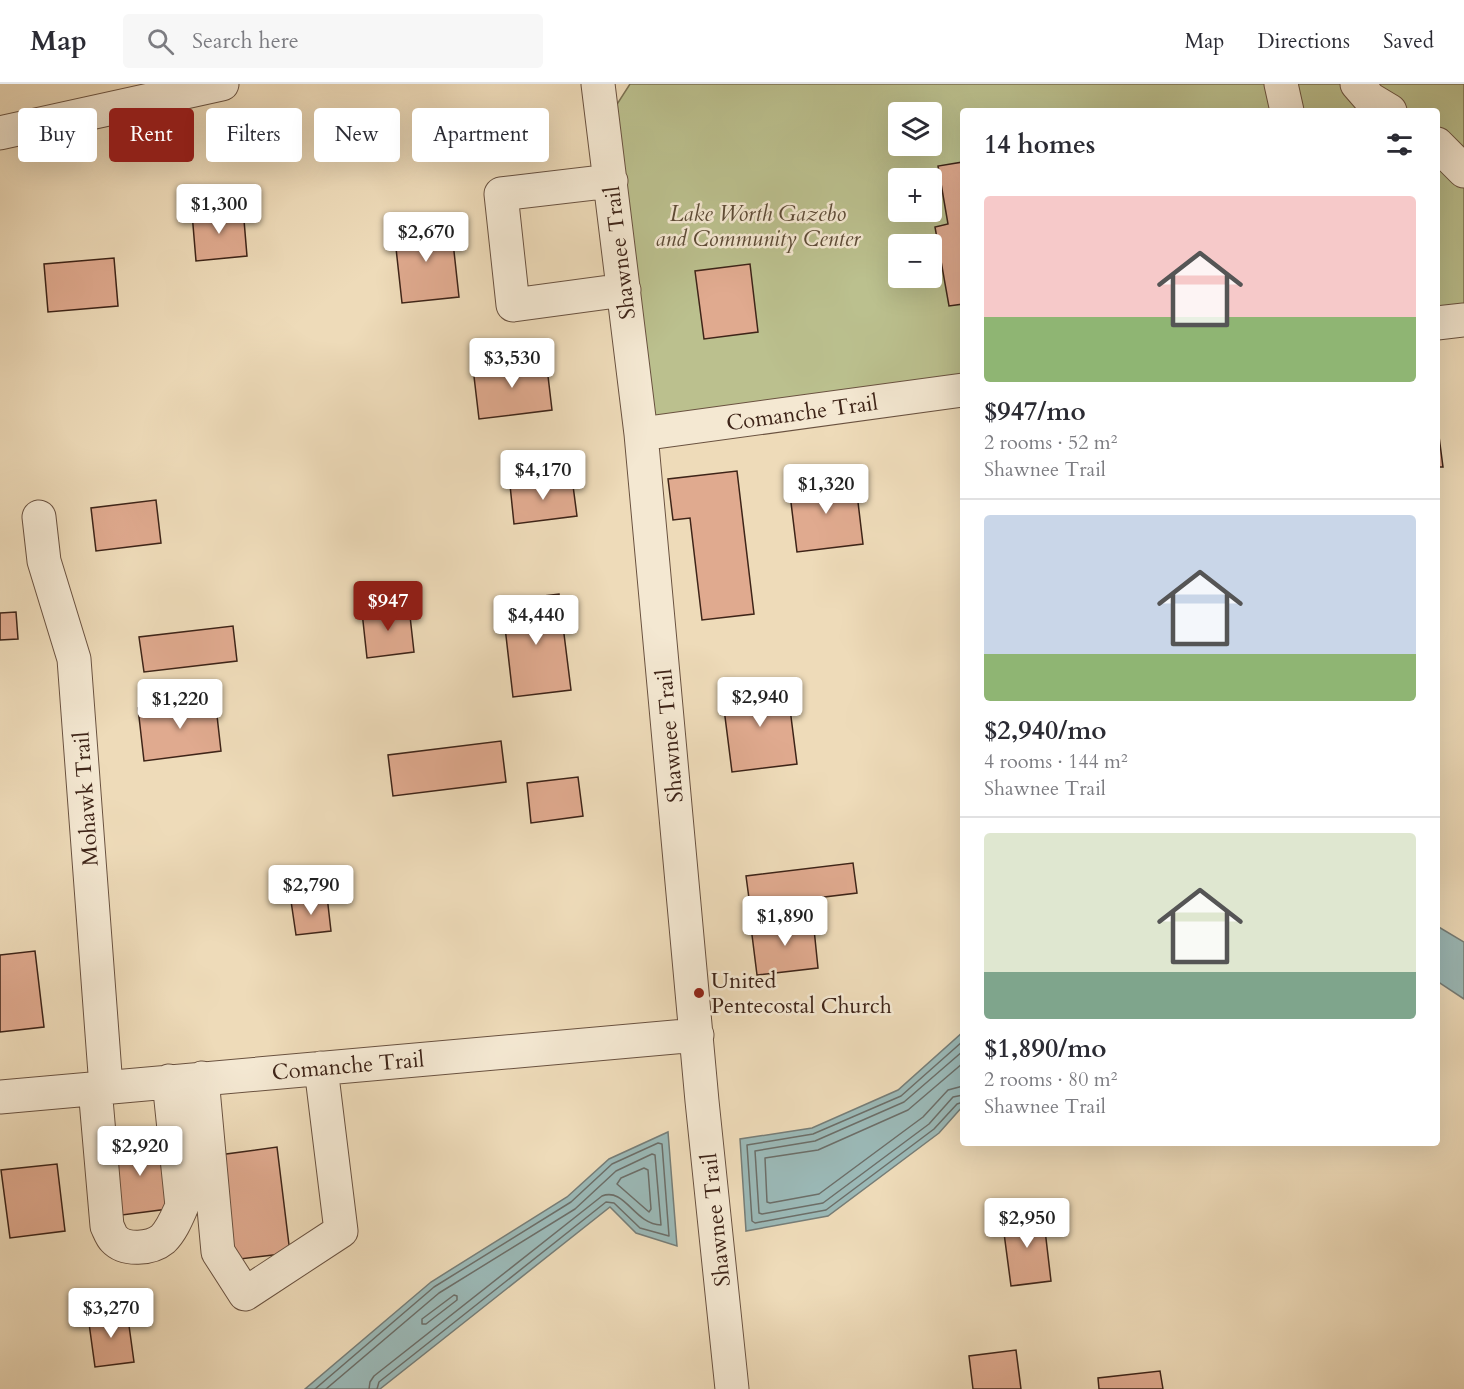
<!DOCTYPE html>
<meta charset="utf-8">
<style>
:root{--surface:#fff;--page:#f7f7f7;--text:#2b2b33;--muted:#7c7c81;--line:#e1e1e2;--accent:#8f2418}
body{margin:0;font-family:Cardo,serif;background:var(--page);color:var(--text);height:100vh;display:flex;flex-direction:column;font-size:22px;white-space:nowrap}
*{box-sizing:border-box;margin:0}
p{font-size:20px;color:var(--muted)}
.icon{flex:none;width:33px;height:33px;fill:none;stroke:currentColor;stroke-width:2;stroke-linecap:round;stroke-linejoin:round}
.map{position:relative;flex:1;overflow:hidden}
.side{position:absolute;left:960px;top:24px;width:480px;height:1038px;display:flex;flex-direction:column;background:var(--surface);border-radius:6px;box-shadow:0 6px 24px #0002}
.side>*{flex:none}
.hud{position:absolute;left:18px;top:24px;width:570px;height:54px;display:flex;gap:12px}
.tools{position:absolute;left:888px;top:18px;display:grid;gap:12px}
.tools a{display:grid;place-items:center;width:54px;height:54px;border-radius:6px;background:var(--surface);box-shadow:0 6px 24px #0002;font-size:30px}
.price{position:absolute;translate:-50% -51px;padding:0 14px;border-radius:6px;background:#fff;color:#222;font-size:20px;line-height:39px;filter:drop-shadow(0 2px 3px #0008)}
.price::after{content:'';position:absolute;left:50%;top:36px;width:18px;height:14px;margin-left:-9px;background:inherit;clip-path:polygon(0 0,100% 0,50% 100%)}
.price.on{background:var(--accent);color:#fff}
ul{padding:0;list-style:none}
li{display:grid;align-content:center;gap:12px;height:318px;padding:0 24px}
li+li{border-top:2px solid var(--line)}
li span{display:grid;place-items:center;height:186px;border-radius:6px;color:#555}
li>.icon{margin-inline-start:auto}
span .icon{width:108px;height:108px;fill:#fffc;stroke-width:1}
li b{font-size:26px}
h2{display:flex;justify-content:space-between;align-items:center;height:72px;padding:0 24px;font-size:26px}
.pill{padding:0 21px;border-radius:6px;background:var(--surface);box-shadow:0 6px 24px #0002;font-size:21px;line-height:54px}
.pill.on{background:var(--accent);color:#fff}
header{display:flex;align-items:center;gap:36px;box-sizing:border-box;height:84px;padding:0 30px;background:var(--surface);border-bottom:2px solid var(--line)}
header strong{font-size:28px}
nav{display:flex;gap:33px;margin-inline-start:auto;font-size:21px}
.search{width:420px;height:54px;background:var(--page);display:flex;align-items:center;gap:15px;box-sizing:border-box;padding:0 21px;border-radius:6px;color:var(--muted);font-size:22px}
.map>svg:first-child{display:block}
</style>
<header>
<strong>Map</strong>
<div class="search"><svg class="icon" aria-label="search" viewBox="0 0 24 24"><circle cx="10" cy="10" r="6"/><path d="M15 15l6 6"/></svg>Search here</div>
<nav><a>Map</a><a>Directions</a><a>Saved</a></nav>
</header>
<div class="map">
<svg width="1464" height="1305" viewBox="0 0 1464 1305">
<rect width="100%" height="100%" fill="#eedbb9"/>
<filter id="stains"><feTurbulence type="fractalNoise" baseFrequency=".00333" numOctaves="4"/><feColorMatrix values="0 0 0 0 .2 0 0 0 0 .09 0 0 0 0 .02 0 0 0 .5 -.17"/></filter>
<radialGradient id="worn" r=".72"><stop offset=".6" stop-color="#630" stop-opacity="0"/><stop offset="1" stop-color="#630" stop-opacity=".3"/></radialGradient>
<path fill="#bbc08e" stroke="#7c7253" stroke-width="1.5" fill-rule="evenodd" d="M630 0H1464V237L1437 241V27H963V306L641 350 603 42ZM898 28H932V62H898ZM898 94H932V128H898ZM898 160H932V194H898Z"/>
<path fill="#9bb9b7" stroke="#767d77" stroke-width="1.5" d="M1437 842 1464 858V915L1437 897Z
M963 948V1022L939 1049 828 1132 746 1147 740 1055 812 1044 898 1006Z
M668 1048 677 1162 636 1149 610 1123 380 1305H305L431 1198 567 1113 609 1075Z"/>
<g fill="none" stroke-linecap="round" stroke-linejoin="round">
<path stroke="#6c6e68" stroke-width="1.5" d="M963 957 901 1012 813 1050 747 1061 752 1137 755 1139 826 1126 934 1045 957 1020 963 1018
M963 967 904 1018 815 1057 755 1067 759 1129 762 1130 823 1119 929 1040 953 1013 963 1011
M963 979 908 1026 818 1066 765 1074 767 1118 770 1119 819 1110 923 1033 948 1006 963 1002
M644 1084 648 1086 651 1125 649 1128 617 1100 621 1094Z
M454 1211 457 1212V1216L426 1240H422V1235Z
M315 1305 434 1203 571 1118 612 1080 658 1059 662 1060 669 1152 640 1144 614 1119 606 1118 379 1298 377 1305
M326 1305 439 1209 575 1125 616 1087 652 1070 655 1071 661 1141C634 1140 625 1103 602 1112L374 1292 370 1298 369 1305"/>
</g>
<path fill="#e0aa8f" stroke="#3e2418" stroke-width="1.5" d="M963 78V220L949 222 935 143 948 140 938 82Z
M243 124 247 172 196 177 192 129Z
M451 140 459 213 402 219 394 146Z
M114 174 118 222 48 228 44 180Z
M750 180 758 248 704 255 695 187Z
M546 275 552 326 479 335 473 284Z
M1437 337 1443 383H1437Z
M737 387 754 530 702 536 690 434 673 436 668 395Z
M855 393 863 460 797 468 789 402Z
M572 394 577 432 514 440 510 401Z
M156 416 161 459 96 467 91 424Z
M559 510 571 606 513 613 502 517Z
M409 523 414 568 367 574 362 528Z
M16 528 18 555 0 556V529Z
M233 542 237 577 144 588 139 553Z
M787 601 797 680 732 688 722 609Z
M215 614 221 667 144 677 138 624Z
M501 657 506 698 393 712 388 671Z
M578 693 583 732 531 739 527 699Z
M853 779 857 809 750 822 746 792Z
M327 812 331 847 296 851 291 817Z
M813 835 818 884 757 891 751 843Z
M35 867 44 943 0 948V871Z
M159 1056 168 1125 122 1131 113 1061Z
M277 1063 290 1169 232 1176 219 1071Z
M57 1080 65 1147 10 1154 1 1086Z
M1043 1129 1051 1197 1011 1202 1002 1134Z
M127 1227 134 1278 95 1283 88 1232Z
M1016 1266 1021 1305H973L969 1272Z
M1160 1287 1163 1305H1099L1098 1294Z"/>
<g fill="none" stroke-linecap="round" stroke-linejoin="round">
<defs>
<path id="minor" d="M598 0 641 350 702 1017 732 1305
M1281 0 1287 27
M1357 0 1370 15 1390 27
M0 49 222 0
M1437 60 1464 87
M611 97 501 110 513 221 624 206
M1437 239 1464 236
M641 350 963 306
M39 433 44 477 74 575 106 1003
M202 994 218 1168 245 1210 341 1147 321 984
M95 1004 107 1142C109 1146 111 1152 114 1155 125 1167 151 1165 163 1155 172 1146 177 1133 182 1122L169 997
M0 1013 697 951"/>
</defs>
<use href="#minor" stroke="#6a5240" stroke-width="35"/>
<use href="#minor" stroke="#f4e8d2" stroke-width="33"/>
</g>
<circle fill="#8f2418" stroke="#f4e8d2" stroke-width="2" cx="699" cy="909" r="6"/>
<g text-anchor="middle" stroke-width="5" stroke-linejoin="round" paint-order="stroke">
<g font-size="22" font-style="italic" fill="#5d4b36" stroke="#f4e8d2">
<text x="758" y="137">Lake Worth Gazebo<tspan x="758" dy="25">and Community Center</tspan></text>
</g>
<g font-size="22" fill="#3e2418" stroke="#f4e8d2">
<text transform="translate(619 169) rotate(-97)" y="8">Shawnee Trail</text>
<text transform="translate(802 328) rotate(-8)" y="8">Comanche Trail</text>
<text transform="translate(669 652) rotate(-95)" y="8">Shawnee Trail</text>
<text transform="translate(85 715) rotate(-94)" y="8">Mohawk Trail</text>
<text transform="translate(348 981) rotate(-5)" y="8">Comanche Trail</text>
<text transform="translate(715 1136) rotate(-96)" y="8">Shawnee Trail</text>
</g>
<g font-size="22" fill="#3e2418" stroke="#f4e8d2" text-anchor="start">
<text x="711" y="904">United<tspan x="711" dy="25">Pentecostal Church</tspan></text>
</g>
</g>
<rect width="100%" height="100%" filter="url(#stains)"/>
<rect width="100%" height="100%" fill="url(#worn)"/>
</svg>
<div class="tools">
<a><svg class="icon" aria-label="layers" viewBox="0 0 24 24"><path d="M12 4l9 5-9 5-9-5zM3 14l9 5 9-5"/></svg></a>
<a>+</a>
<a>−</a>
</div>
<b class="price" style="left:219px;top:151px">$1,300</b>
<b class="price" style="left:426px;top:179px">$2,670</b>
<b class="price" style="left:512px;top:305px">$3,530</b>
<b class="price" style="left:543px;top:417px">$4,170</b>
<b class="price" style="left:826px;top:431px">$1,320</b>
<b class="price on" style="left:388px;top:548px">$947</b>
<b class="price" style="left:536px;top:562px">$4,440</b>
<b class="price" style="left:760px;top:644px">$2,940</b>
<b class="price" style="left:180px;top:646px">$1,220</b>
<b class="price" style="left:311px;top:832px">$2,790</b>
<b class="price" style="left:785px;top:863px">$1,890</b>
<b class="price" style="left:140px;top:1093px">$2,920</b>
<b class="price" style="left:1027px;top:1165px">$2,950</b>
<b class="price" style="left:111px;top:1255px">$3,270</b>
<div class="hud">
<a class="pill">Buy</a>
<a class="pill on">Rent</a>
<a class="pill">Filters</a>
<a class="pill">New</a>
<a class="pill">Apartment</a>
</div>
<section class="side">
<h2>14 homes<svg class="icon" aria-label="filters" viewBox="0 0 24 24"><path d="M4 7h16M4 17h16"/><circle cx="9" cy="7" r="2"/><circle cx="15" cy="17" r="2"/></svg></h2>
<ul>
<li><span style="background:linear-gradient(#f6c9c9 65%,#8fb573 0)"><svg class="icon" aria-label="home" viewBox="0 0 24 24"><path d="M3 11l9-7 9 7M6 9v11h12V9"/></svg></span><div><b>$947/mo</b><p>2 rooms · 52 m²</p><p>Shawnee Trail</p></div></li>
<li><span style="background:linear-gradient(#c9d6e8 75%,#8fb573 0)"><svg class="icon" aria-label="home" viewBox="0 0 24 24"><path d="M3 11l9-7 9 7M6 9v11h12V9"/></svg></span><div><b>$2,940/mo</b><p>4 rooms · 144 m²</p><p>Shawnee Trail</p></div></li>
<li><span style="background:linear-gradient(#dfe7d0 75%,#7fa58c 0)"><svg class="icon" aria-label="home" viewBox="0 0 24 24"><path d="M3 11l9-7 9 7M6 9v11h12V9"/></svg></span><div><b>$1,890/mo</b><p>2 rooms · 80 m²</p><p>Shawnee Trail</p></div></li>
</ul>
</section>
</div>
